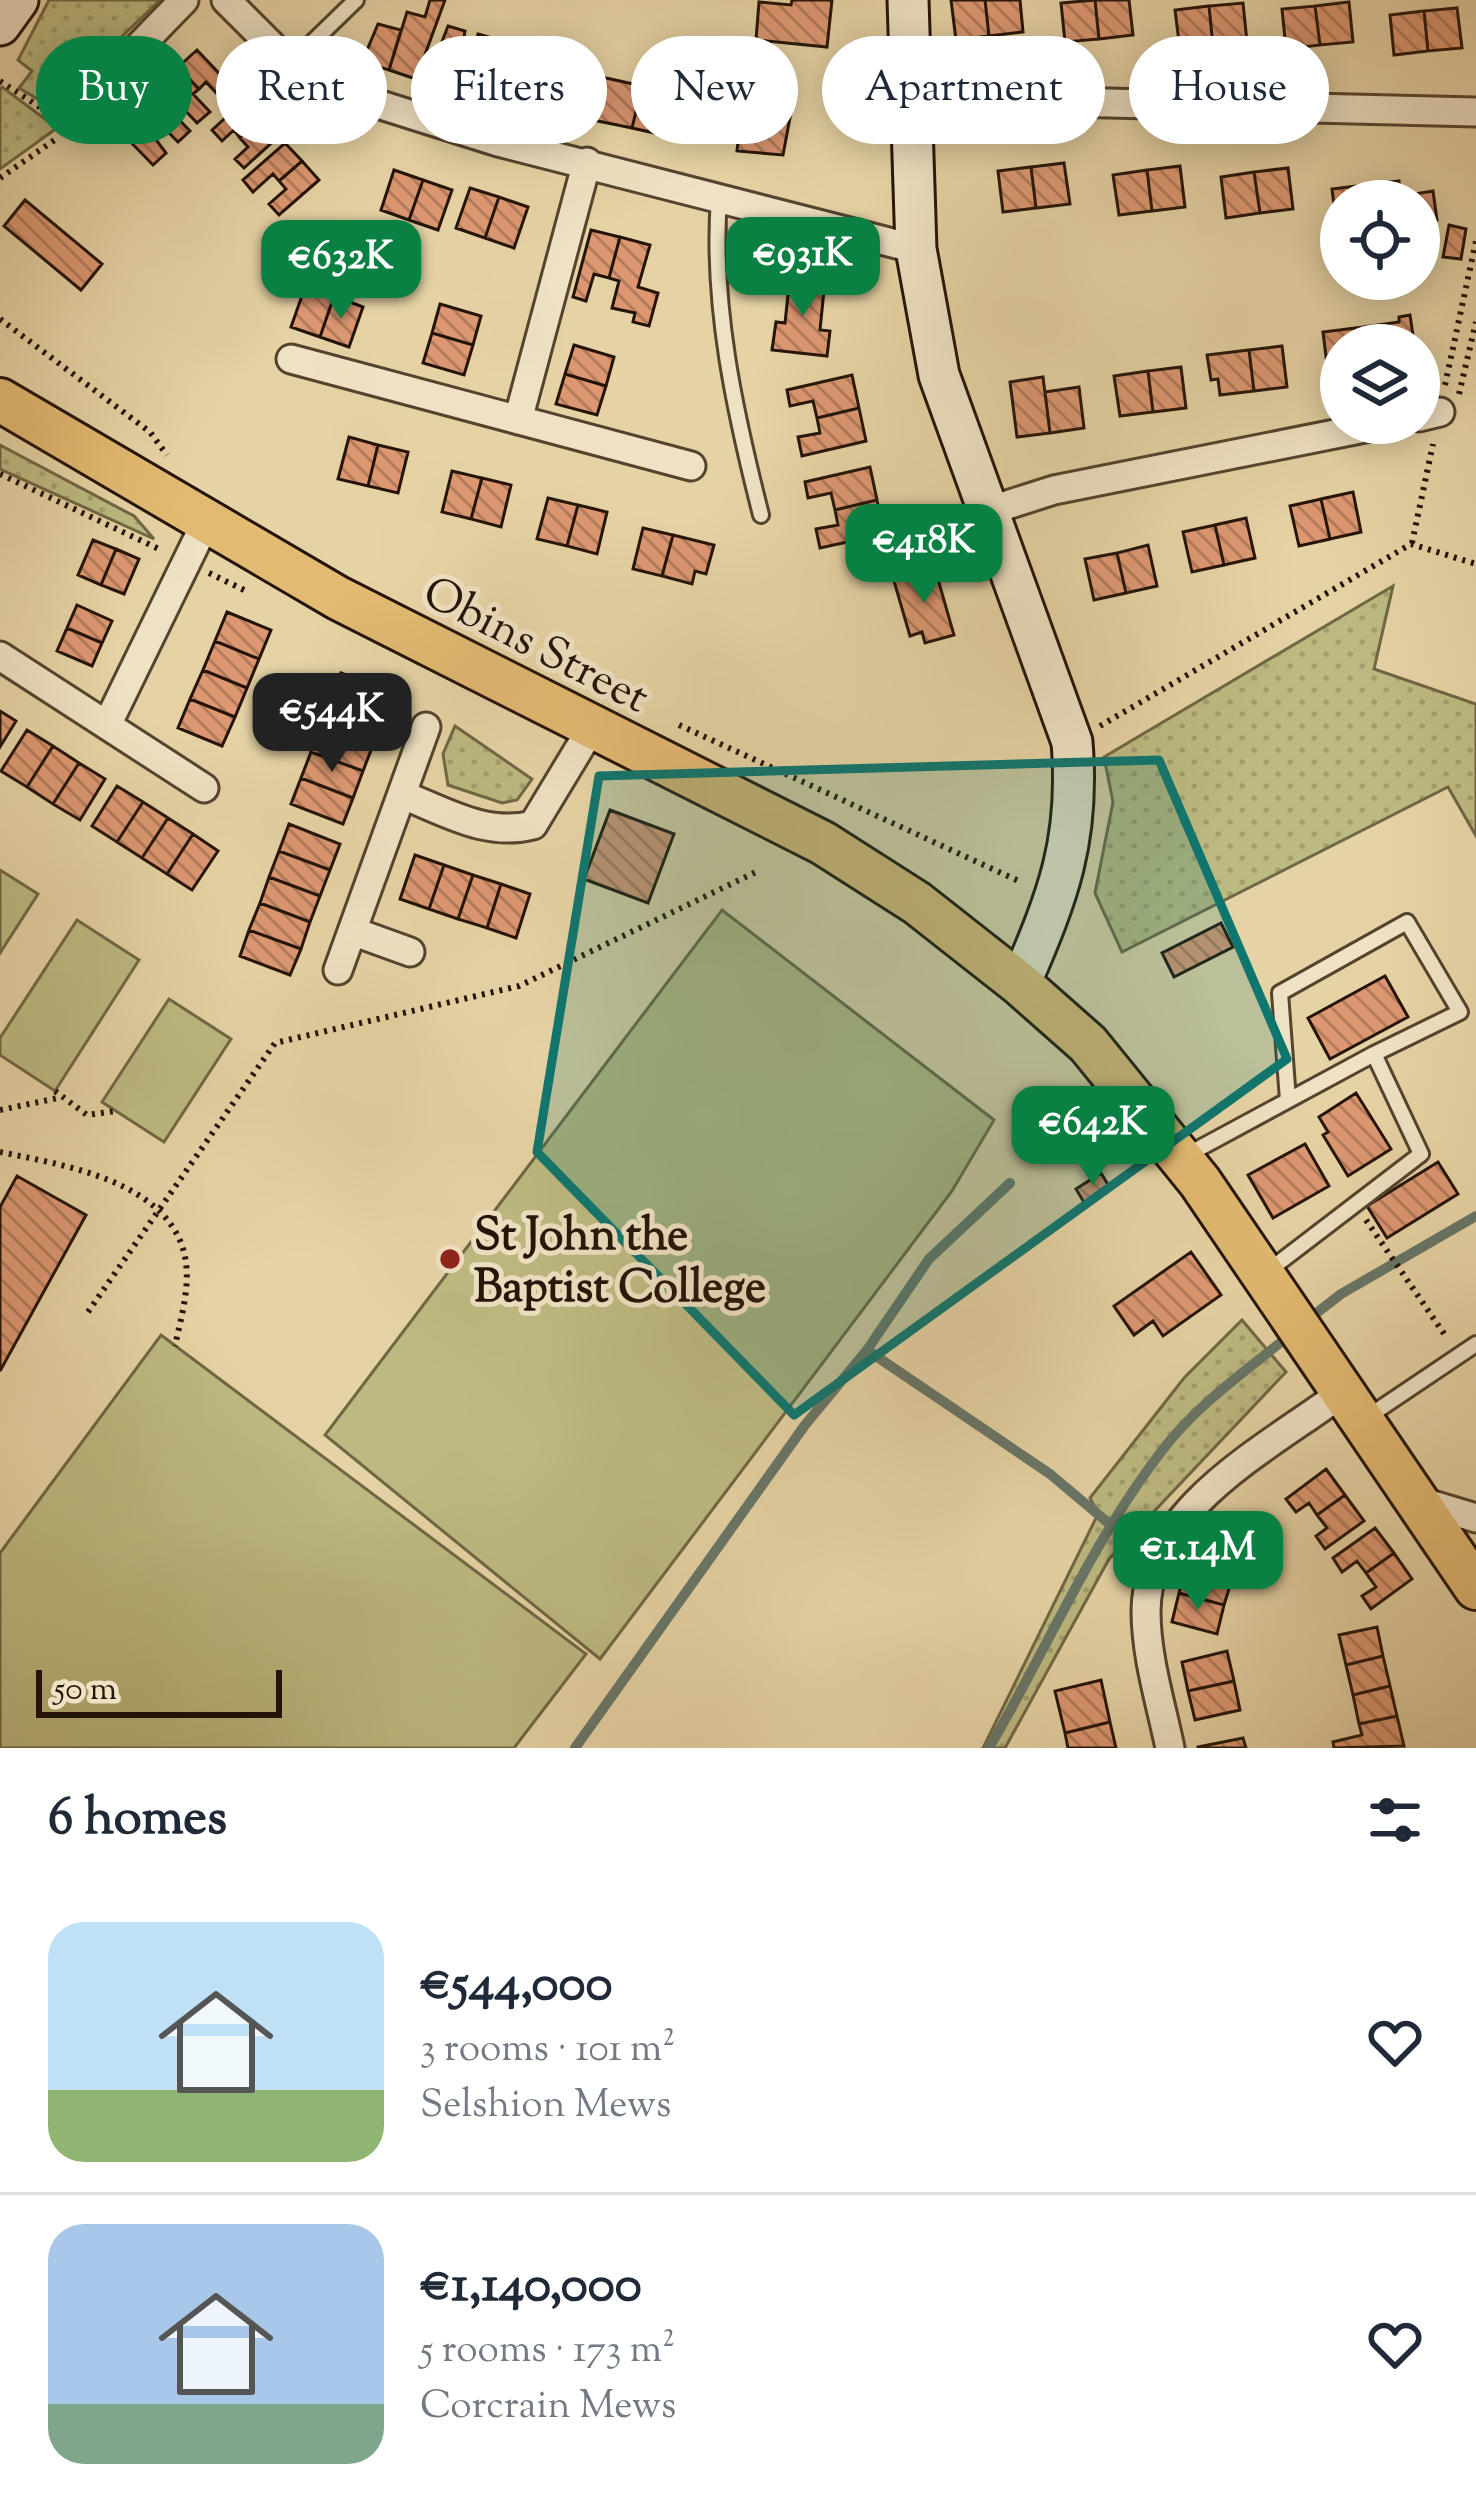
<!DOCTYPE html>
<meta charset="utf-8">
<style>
:root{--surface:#fff;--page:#f6f6f7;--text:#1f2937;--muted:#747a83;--line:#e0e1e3;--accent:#0b8043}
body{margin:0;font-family:"Sorts Mill Goudy",serif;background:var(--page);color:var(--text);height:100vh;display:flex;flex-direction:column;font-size:45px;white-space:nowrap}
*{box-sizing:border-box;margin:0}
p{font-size:39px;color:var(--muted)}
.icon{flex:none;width:66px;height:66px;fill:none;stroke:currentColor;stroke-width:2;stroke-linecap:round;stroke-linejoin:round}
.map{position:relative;height:1748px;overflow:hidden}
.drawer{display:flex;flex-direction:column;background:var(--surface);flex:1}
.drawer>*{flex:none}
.top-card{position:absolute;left:36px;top:36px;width:1404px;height:108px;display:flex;gap:24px}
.buttons{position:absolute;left:1320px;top:180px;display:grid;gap:24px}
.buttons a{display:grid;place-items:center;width:120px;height:120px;border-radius:50%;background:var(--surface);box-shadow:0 6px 30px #0003;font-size:60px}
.scale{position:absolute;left:36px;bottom:30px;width:246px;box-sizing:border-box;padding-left:12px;border:6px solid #241407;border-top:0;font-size:33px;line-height:42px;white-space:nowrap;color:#241407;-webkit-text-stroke:9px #efe2c4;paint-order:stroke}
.price{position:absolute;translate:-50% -102px;padding:0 27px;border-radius:24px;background:var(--accent);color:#fff;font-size:39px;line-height:78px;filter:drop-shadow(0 3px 6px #0008)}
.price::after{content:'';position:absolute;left:50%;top:72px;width:36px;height:27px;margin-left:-18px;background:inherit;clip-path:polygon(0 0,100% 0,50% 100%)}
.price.on{background:#222;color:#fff}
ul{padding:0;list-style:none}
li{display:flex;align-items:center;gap:36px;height:300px;padding:0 48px}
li+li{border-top:3px solid var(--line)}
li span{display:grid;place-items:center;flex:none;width:336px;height:240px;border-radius:36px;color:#555}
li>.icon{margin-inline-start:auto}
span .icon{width:144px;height:144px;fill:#fffc;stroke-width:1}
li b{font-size:51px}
h2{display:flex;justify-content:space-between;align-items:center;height:144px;padding:0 48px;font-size:51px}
.pill{padding:0 42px;border-radius:54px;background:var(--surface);box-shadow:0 6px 30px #0003;font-size:42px;line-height:108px}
.pill.on{background:var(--accent);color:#fff}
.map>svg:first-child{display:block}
</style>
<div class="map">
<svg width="1476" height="1748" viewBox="0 0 1476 1748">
<defs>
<pattern id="grass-dots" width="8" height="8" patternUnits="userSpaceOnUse" patternTransform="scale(3)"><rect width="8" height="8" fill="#bdba81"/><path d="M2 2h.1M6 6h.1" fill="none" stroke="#a29f6e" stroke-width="1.8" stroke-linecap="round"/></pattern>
<pattern id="building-back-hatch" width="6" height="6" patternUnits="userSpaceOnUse" patternTransform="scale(3)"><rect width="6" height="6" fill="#dd9872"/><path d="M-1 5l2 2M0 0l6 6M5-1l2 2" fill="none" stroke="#b37b5c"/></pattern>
</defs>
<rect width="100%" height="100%" fill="#e6d3a5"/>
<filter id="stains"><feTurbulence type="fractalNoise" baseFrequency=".00167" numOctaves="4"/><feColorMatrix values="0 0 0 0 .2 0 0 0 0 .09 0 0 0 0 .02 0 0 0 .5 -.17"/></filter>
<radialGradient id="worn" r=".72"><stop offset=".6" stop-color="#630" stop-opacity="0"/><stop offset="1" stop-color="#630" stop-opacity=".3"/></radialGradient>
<path fill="url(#grass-dots)" stroke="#706744" stroke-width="3" d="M49 0H160L64 92 65 115 19 88 32 71 18 60Z
M2 87 57 128 0 169V90Z
M0 445 134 516 154 539 0 469Z
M1393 586 1374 669 1476 704V836L1448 787 1122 952 1095 893 1113 802 1104 757Z
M455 726 532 779 517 800 502 803 448 785 443 754Z
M1242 1320 1286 1372 1109 1559 1005 1748H983L1098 1514 1090 1498 1184 1378Z"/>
<path fill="#bdba81" stroke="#706744" stroke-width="3" d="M0 870 38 894 0 953Z
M722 910 994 1120 952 1191 600 1659 325 1435Z
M77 920 139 960 55 1091 0 1055V1038Z
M169 999 231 1039 164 1142 102 1102Z
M161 1335 586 1654 514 1748H0V1553Z"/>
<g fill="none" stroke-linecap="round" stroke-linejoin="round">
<path stroke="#687668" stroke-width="10" d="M1305 1322 1341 1294 1476 1216
M867 1350 929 1259 1010 1183
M575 1748 805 1425 867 1350 1050 1474 1112 1526
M989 1748C1046 1651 1092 1541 1161 1452 1196 1405 1246 1371 1291 1334"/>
</g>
<path fill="url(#building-back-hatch)" stroke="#241407" stroke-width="3" d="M430 0H445L416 79 389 70 407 12 425 17Z
M792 0H832L827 47 756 40 759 2 791 5Z
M951 0H985L989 36 956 40Z
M985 0H1020L1023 32 989 36Z
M1095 0H1129L1133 35 1099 39Z
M1095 0 1099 39 1065 42 1061 3Z
M1349 2 1353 42 1320 45 1315 6Z
M1243 3 1247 42 1213 46 1209 6Z
M1209 6 1213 46 1180 50 1175 10Z
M1315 6 1320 45 1286 49 1282 9Z
M1457 8 1462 48 1428 51 1424 11Z
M1424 11 1428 51 1394 55 1390 15Z
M378 24 401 30 389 70 362 62Z
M448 26 465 31 456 86 428 78Z
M478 34 499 40 483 94 456 86 466 51 473 53Z
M520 43 543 50 527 103 500 95Z
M197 50 233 88 222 99 206 82 199 89 178 67Z
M558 53 571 57 555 111 527 103 538 68 552 73Z
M178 67 199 89 193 94 210 112 197 123 160 84Z
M597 76 642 86 632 128 588 119Z
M642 86 687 96 677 138 632 128Z
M744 86 795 91 783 155 737 151 739 133 698 129 701 99 742 103Z
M151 91 190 131 178 142 161 125 154 131 133 109Z
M246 99 263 117 240 138 234 130 222 141 212 130Z
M133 109 166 153 153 165 115 126Z
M263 117 279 136 244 168 235 159 248 147 240 138Z
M285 143 302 161 279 181 273 174 253 192 243 180Z
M302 161 319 180 279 215 269 204 286 189 279 181Z
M1064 163 1070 204 1036 208 1031 167Z
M1180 166 1185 207 1152 211 1147 170Z
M1031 167 1036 208 1003 212 998 171Z
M1288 168 1293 209 1260 213 1254 172Z
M394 170 423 180 409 220 381 210Z
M1147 170 1152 211 1119 215 1113 175Z
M1254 172 1260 213 1226 218 1221 177Z
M423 180 452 190 438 230 409 220Z
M1399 181 1401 201H1367L1365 185Z
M1365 185 1367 201H1341L1337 230 1332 189Z
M470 188 499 197 485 238 456 228Z
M1433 191 1437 220 1420 223 1415 194Z
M499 197 528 207 514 248 485 238Z
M25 200 102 264 81 290 4 226Z
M1449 225 1466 229 1461 259 1443 257Z
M591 230 620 237 609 278 594 274 586 301 573 297Z
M620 237 650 245 638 287 658 293 649 326 633 322 635 313 612 308 619 281 609 278Z
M790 276 825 280 820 330 830 331 827 356 772 350 776 322 785 323Z
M305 287 334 296 320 337 291 327Z
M334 296 363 307 349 347 320 337Z
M440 304 481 316 473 345 432 333Z
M1410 315 1414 342 1359 345 1356 328 1399 322V317Z
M1356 328 1359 345H1341V371L1328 373 1323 332Z
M432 333 473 345 464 375 423 363Z
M574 345 614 357 606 386 565 374Z
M1282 346 1287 387 1254 391 1249 350Z
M1249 350 1254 391 1220 395 1218 379 1211 380 1207 355Z
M1181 367 1186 408 1153 412 1148 371Z
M1148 371 1153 412 1120 416 1114 376Z
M565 374 606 386 597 415 556 404Z
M852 375 859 408 817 418 813 401 790 406 787 390Z
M1043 377 1050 433 1017 437 1010 382Z
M1079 387 1084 428 1050 433 1045 392Z
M859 408 866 441 802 456 798 437 820 433 817 418Z
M349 437 378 445 368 486 338 479Z
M378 445 408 452 398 493 368 486Z
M870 467 877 500 835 510 831 493 808 498 805 482Z
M452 471 482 478 471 519 442 512Z
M482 478 511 485 501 527 471 519Z
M1353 492 1361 532 1330 539 1321 499Z
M548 498 578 505 567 546 537 539Z
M1321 499 1330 539 1299 546 1290 506Z
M877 500 884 534 820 548 816 529 838 525 835 510Z
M578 505 607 512 597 554 567 546Z
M1246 518 1255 558 1224 565 1215 525Z
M1215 525 1224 565 1192 572 1183 532Z
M643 528 673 535 662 576 633 569Z
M673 535 714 545 706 574 695 571 692 584 662 576Z
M93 540 116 549 101 585 78 575Z
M1148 545 1157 586 1126 593 1117 553Z
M116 549 139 559 124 594 101 585Z
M1117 553 1126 593 1094 600 1085 559Z
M935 569 954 635 925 643 922 632 910 636 894 581Z
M77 605 112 621 102 643 67 628Z
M227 612 271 630 259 659 215 641Z
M67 628 102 643 92 666 57 651Z
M215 641 259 659 247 688 203 670Z
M203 670 247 688 235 717 190 699Z
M341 673 393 693 383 719 331 699Z
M190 699 235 717 222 746 178 728Z
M331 699 383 719 373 745 321 725Z
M0 711 16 721 0 747Z
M321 725 373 745 363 771 311 752Z
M27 730 53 746 27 787 1 771Z
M53 746 79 763 53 804 27 787Z
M311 752 363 771 353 798 301 778Z
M79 763 105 779 80 820 53 804Z
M301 778 353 798 343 824 291 804Z
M117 786 143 802 117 842 92 826Z
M143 802 168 818 142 858 117 842Z
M610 810 674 834 648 903 584 879Z
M168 818 193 834 167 874 142 858Z
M289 824 340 844 330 870 279 851Z
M193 834 218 851 192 890 167 874Z
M279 851 330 870 320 896 269 877Z
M415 855 444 865 429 909 400 899Z
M444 865 473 875 458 919 429 909Z
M473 875 501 884 487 928 458 919Z
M269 877 320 896 310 922 260 903Z
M501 884 530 894 516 938 487 928Z
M260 903 310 922 301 949 249 930Z
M1221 923 1233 947 1174 977 1162 953Z
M249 930 301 949 290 975 240 956Z
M1385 976 1408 1017 1330 1059 1308 1018Z
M1356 1093 1391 1149 1348 1176 1323 1135 1328 1132 1319 1117Z
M1305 1144 1329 1186 1273 1218 1248 1175Z
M1438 1162 1458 1194 1387 1238 1367 1206Z
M1101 1173 1110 1188 1085 1204 1076 1189Z
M17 1176 86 1215 0 1371V1207Z
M1191 1252 1221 1295 1163 1336 1153 1321 1134 1335 1114 1306Z
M1326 1469 1345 1495 1317 1515 1309 1503 1296 1512 1286 1499Z
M1345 1495 1364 1521 1325 1549 1316 1536 1327 1528 1317 1515Z
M1375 1528 1394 1553 1366 1573 1357 1561 1342 1572 1333 1558Z
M1394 1553 1412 1579 1371 1609 1362 1596 1376 1587 1366 1573Z
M1187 1564 1233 1576 1224 1605 1179 1593Z
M1179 1593 1224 1605 1217 1634 1172 1622Z
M1377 1627 1383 1656 1346 1665 1339 1635Z
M1227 1651 1234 1681 1188 1691 1182 1662Z
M1383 1656 1390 1686 1353 1695 1346 1665Z
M1101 1680 1110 1722 1065 1733 1055 1691Z
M1234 1681 1240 1710 1195 1720 1188 1691Z
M1390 1686 1397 1716 1359 1724 1353 1695Z
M1397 1716 1404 1746 1334 1748 1333 1742 1362 1735 1359 1724Z
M1110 1722 1116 1748H1068L1065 1733Z
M1243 1738 1246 1748H1198V1747Z"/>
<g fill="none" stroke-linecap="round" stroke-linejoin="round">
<defs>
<path id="lane" d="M290 64 356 0
M719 198C711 304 735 413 761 515
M1288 1100 1280 993 1407 922 1460 1012 1374 1054
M1185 1156 1374 1054 1421 1154 1268 1271
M1366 1418 1476 1344"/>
<path id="street" d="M226 0 308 82 498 142 916 249
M908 98 1476 112
M79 121 85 102 184 0
M291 359 691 466
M1419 417 1440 412
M518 420 587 162
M985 512 1054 490 1390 423
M0 656 204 788
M107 725 206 522
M403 795C446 812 486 837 533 825L591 729
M352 931 410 952
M338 970 426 727
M1416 1500 1476 1518
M1170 1748C1161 1704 1146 1657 1146 1611 1147 1507 1270 1447 1343 1392"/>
<path id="secondary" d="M908 0 916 249 939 375 1072 742C1080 840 1058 896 1020 984
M0 25 18 0"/>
<path id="primary" d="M0 400 338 598 823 843 917 903 1020 984 1088 1044 1200 1182 1476 1588"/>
</defs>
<use href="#lane" stroke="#54442e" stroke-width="20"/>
<use href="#street" stroke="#54442e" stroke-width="33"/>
<use href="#secondary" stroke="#241407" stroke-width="45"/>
<use href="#primary" stroke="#241407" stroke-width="48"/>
<path stroke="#241407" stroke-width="6" stroke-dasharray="3 6" stroke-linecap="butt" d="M0 81 52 115
M0 178 56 139
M0 319 150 432 167 455
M1445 385 1476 241
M1459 394 1476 322
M0 474 159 549
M1412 543 1433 444
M209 573 246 591
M679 725 1021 882
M1100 726 1411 544 1476 564
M55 1091 87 1115 116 1111
M0 1110 58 1098
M0 1152C58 1164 155 1178 181 1243 194 1276 182 1313 175 1346
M1366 1220 1447 1338
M88 1312 275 1043 519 986 756 872"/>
<use href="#lane" stroke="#efe2c4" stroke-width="14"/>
<use href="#street" stroke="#efe2c4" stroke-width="27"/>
<use href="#secondary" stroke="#efe2c4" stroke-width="39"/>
<use href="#primary" stroke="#e3ba72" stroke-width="42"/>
</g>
<path fill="#0f766e" fill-opacity="0.2" stroke="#0f766e" stroke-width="9" stroke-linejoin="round" d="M1159 760 1287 1059 794 1415 537 1152 599 776Z"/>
<circle fill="#8f2418" stroke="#efe2c4" stroke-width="4.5" cx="450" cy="1259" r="12"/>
<g text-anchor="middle" stroke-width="10" stroke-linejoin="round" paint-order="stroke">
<g font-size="45" fill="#241407" stroke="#efe2c4">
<text transform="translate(537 643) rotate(27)" y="16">Obins Street</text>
</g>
<g font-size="45" font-weight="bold" fill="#241407" stroke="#efe2c4" text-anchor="start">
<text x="474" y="1249">St John the<tspan x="474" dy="52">Baptist College</tspan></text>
</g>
</g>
<rect width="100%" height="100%" filter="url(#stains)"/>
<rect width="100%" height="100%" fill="url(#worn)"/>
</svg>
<div class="buttons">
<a><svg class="icon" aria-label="locate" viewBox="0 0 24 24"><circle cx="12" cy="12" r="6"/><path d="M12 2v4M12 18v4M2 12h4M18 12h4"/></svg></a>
<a><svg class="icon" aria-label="layers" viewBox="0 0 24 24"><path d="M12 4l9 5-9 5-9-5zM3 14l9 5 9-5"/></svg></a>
</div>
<div class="scale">50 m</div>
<b class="price" style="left:803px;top:319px">€931K</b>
<b class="price" style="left:341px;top:322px">€632K</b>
<b class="price" style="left:924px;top:606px">€418K</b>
<b class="price on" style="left:332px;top:775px">€544K</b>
<b class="price" style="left:1093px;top:1188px">€642K</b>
<b class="price" style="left:1198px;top:1613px">€1.14M</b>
<div class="top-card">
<a class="pill on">Buy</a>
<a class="pill">Rent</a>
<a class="pill">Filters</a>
<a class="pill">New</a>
<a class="pill">Apartment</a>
<a class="pill">House</a>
</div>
</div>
<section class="drawer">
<h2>6 homes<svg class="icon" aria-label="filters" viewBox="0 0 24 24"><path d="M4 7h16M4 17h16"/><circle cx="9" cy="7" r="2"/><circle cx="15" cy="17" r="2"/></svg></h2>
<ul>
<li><span style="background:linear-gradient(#bfe0f5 70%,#8fb573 0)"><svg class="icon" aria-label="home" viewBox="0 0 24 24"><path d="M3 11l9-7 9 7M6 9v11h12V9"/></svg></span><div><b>€544,000</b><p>3 rooms · 101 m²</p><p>Selshion Mews</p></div><svg class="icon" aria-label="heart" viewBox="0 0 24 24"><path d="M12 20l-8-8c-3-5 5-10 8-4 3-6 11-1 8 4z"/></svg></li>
<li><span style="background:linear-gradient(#a9c7e8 75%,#7fa58c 0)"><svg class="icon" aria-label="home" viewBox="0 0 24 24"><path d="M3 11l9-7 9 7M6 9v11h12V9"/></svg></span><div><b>€1,140,000</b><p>5 rooms · 173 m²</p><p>Corcrain Mews</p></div><svg class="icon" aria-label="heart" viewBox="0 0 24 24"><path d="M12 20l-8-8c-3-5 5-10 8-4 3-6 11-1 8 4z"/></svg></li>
</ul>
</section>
